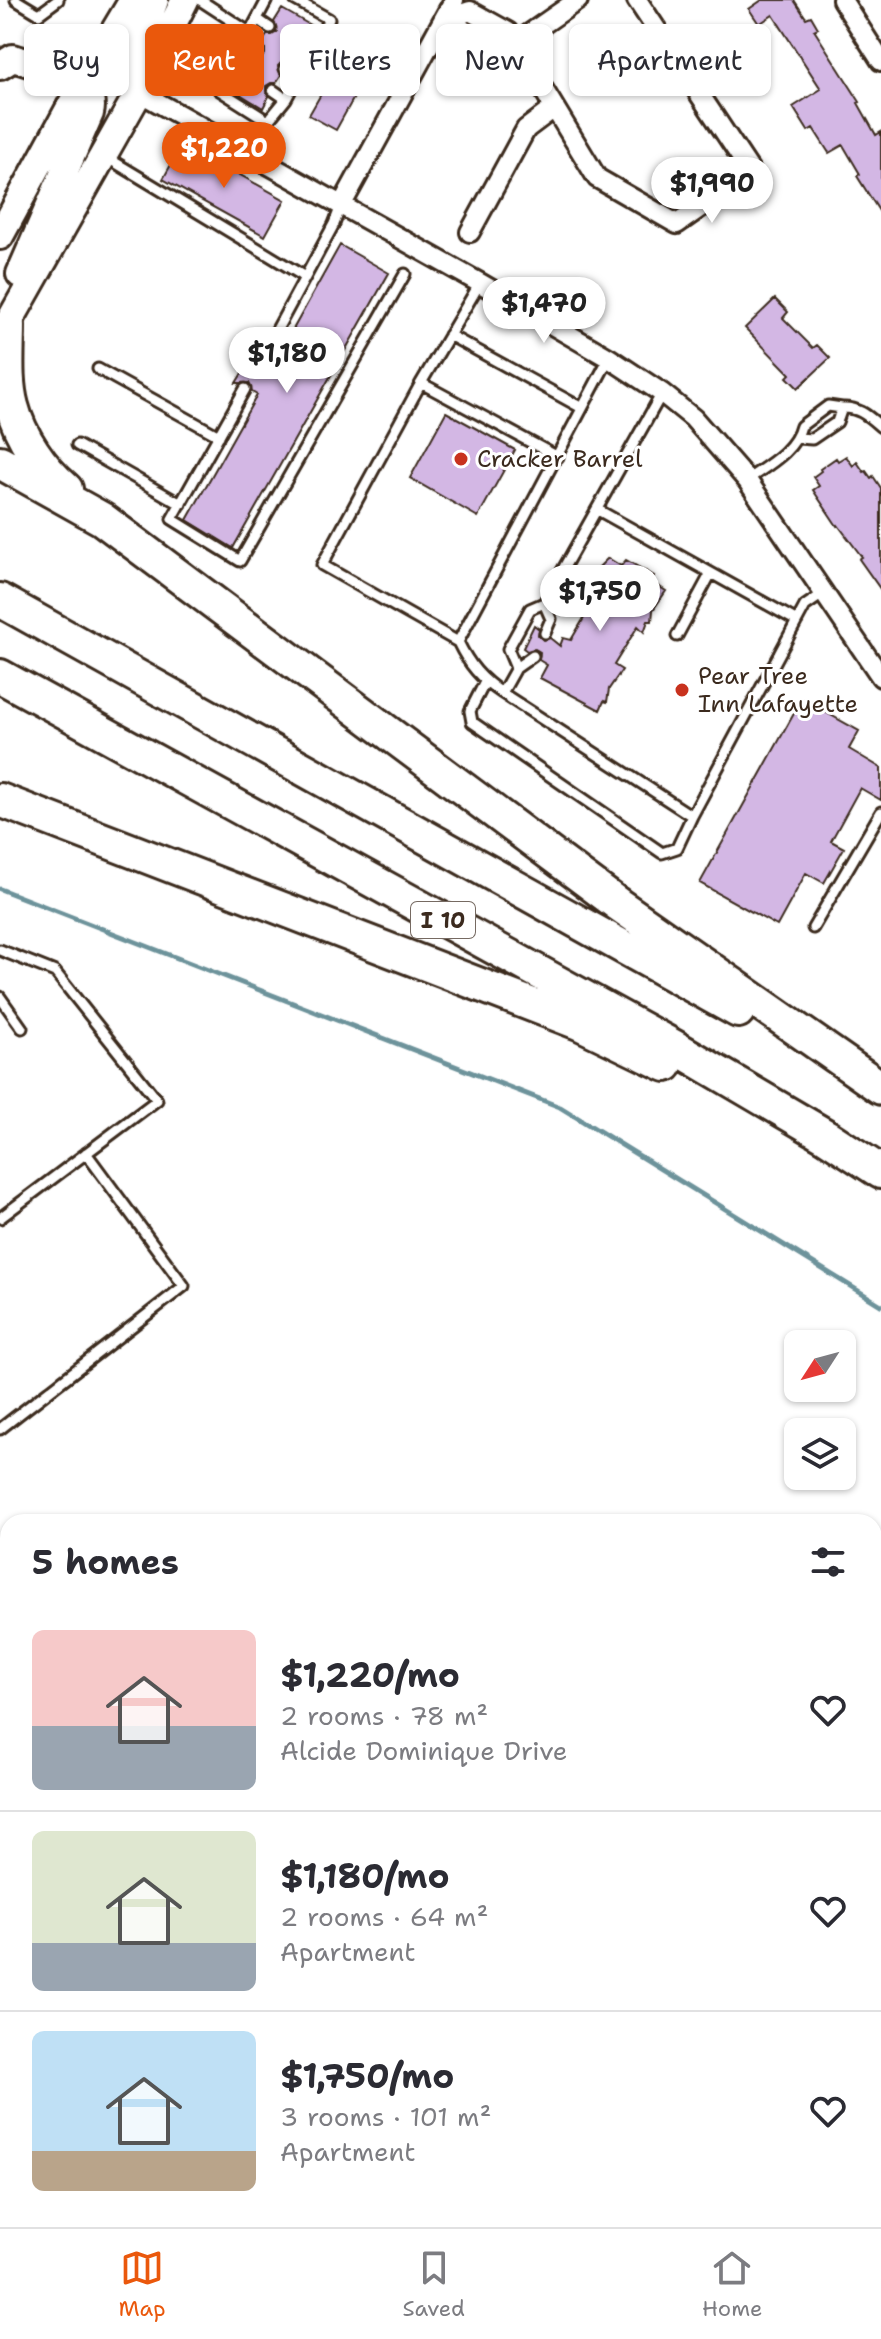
<!DOCTYPE html>
<meta charset="utf-8">
<style>
:root{--surface:#fff;--page:#f7f7f7;--text:#2b2b33;--muted:#7c7c81;--line:#e1e1e2;--accent:#ea580c}
body{margin:0;font-family:"Shantell Sans",sans-serif;background:var(--page);color:var(--text);height:100vh;display:flex;flex-direction:column;font-size:30px;white-space:nowrap}
*{box-sizing:border-box;margin:0}
p{font-size:26px;color:var(--muted)}
.icon{flex:none;width:44px;height:44px;fill:none;stroke:currentColor;stroke-width:2;stroke-linecap:round;stroke-linejoin:round}
.map{position:relative;flex:1;overflow:hidden}
.sheet{position:absolute;left:0px;top:1514px;width:882px;height:714px;display:flex;flex-direction:column;background:var(--surface);border-radius:24px 24px 0 0;box-shadow:0 2px 6px #0004}
.sheet>*{flex:none}
.hud{position:absolute;left:24px;top:24px;width:834px;height:72px;display:flex;gap:16px}
.needle{width:52px;rotate:234deg}
.fabs{position:absolute;left:784px;top:1330px;display:grid;gap:16px}
.fabs a{display:grid;place-items:center;width:72px;height:72px;border-radius:12px;background:var(--surface);box-shadow:0 2px 6px #0004;font-size:40px}
.price{position:absolute;translate:-50% -68px;padding:0 18px;border-radius:28px;background:#fff;color:#222;font-size:26px;line-height:52px;filter:drop-shadow(0 2px 4px #0008)}
.price::after{content:'';position:absolute;left:50%;top:48px;width:24px;height:18px;margin-left:-12px;background:inherit;clip-path:polygon(0 0,100% 0,50% 100%)}
.price.current{background:var(--accent);color:#fff}
ul{padding:0;list-style:none}
li{display:flex;align-items:center;gap:24px;height:200px;padding:0 32px}
li+li{border-top:2px solid var(--line)}
li span{display:grid;place-items:center;flex:none;width:224px;height:160px;border-radius:12px;color:#555}
li>.icon{margin-inline-start:auto}
span .icon{width:96px;height:96px;fill:#fffc;stroke-width:1}
li b{font-size:34px}
h2{display:flex;justify-content:space-between;align-items:center;height:96px;padding:0 32px;font-size:34px}
.chip{padding:0 28px;border-radius:12px;background:var(--surface);box-shadow:0 2px 6px #0004;font-size:28px;line-height:72px}
.chip.current{background:var(--accent);color:#fff}
.dock{display:flex;justify-content:space-around;align-items:center;height:112px;border-top:2px solid var(--line);background:var(--surface);font-size:22px;color:var(--muted)}
.dock a{display:grid;justify-items:center;gap:4px}
.dock .current{color:var(--accent)}
.map>svg:first-child{display:block}
</style>
<div class="map">
<svg width="881" height="2227" viewBox="0 0 881 2227">
<rect width="100%" height="100%" fill="#fff"/>
<filter id="ink" filterUnits="userSpaceOnUse"><feTurbulence type="fractalNoise" baseFrequency=".0125" numOctaves="2"/><feDisplacementMap in="SourceGraphic" scale="16" xChannelSelector="R" yChannelSelector="G"/><feConvolveMatrix kernelMatrix="1 2 1 2 8 2 1 2 1" color-interpolation-filters="sRGB"/></filter>
<g filter="url(#ink)">
<g fill="none" stroke-linecap="round" stroke-linejoin="round">
<path stroke="#6d939b" stroke-width="5" d="M0 889 560 1107 881 1305"/>
</g>
<path fill="#d3b7e4" stroke="#3b2a1e" stroke-width="2" d="M762 0H794L806 18 811 16 818 28 814 30 860 102 858 103 876 135 881 132V214L857 176 860 174 843 145 829 153 813 128 808 131 793 107 821 89 773 15 759 24 749 9Z
M282 9 310 25 302 38 293 41 292 46 295 51 288 62H282L278 66 281 75 276 83H271L266 86V92L269 96 263 108 235 91 242 80H247L252 77V71L249 67 254 57 261 58 265 54V48L261 44 267 35H272L277 32 274 22Z
M341 59 367 74 336 130 309 115Z
M183 143 285 200 265 236 163 179Z
M340 245 389 273 233 548 187 520 257 395 252 392 249 383H236L247 365 251 376 256 377 262 373 267 376Z
M775 299 788 312 783 318 813 348 817 345 830 358 798 388 787 377 790 374 745 328Z
M446 412 515 450 478 517 410 478Z
M846 456 853 466 857 462 864 472 866 471 871 478 873 476 881 488V590L859 559 862 557 838 525 837 526 813 490 819 486 813 477 821 471 820 469 836 458 838 461Z
M608 558 621 566 626 560 654 576 652 582 666 591 653 610 652 621H648L644 632 638 626 614 665 622 670 609 689 607 702 604 701 600 710 540 678 547 665 539 660 540 652 535 649 527 651 523 648 534 625 539 629 538 635 543 640 550 638 560 646 563 638 571 640 594 601 586 598 591 589 593 573Z
M802 699 859 731 849 749 881 768V800L860 788 831 841 844 848 824 883 806 873 777 926 700 883Z"/>
<g fill="none" stroke-linecap="round" stroke-linejoin="round">
<defs>
<path id="lane" d="M16 0 39 14 58 0
M200 0 249 32
M267 0 219 90 268 121
M257 19 270 28
M244 42 258 51
M299 45 311 51
M232 64 245 73
M285 69 297 77
M273 90 286 99
M251 154 268 121 286 99 329 19 295 0
M106 157 305 277
M480 283 421 383 322 565 458 642C469 665 481 679 502 693L516 668 508 649 530 609 544 603 662 393
M449 335 582 408
M98 369 219 436
M255 370 334 224 341 206
M421 383 558 457
M245 389 172 519 240 561 405 274
M842 408C859 407 868 416 881 427
M77 445 181 504
M747 480C768 465 795 451 801 426L828 406 842 408 837 422 812 439 798 438
M598 510 797 621
M544 603 551 619 545 633
M677 636 711 573
M458 642 609 358
M516 668 533 656
M485 682 470 711 472 722 662 853 677 848 692 816
M502 693 692 816 805 606 824 593
M813 928 881 812
M0 950 55 972 157 1100 0 1218
M0 997 22 1028
M0 1429 184 1286 86 1153
M874 1781 881 1777
M0 1920 8 1923
M874 2061 881 2056
M0 2149 8 2144
M647 2220 648 2227
M715 2220 724 2227
M811 2220 816 2227
M673 2227 695 2220
M744 2227 753 2220"/>
<path id="street" d="M842 0 881 61
M448 12 455 16 461 29 499 49 511 45 508 32 470 11 455 16
M511 45 519 49 597 178 677 224 751 172 637 0
M519 49 529 34 578 0
M139 92 480 283 609 358 662 393 693 418 747 480 881 677
M341 206 454 0
M470 232 526 129 554 108"/>
<path id="secondary" d="M0 66 13 58C37 66 99 80 90 113L20 274
M138 91C122 70 147 23 155 0
M0 236 81 87 133 0
M0 338 139 92 185 0
M0 2175 8 2186
M33 2220 38 2227"/>
<path id="highway" d="M8 325C8 351 5 381 12 406 20 437 42 469 66 489
M0 462 102 519 619 905 881 1088
M0 600 738 1011
M0 676 673 1046 826 1136 881 1172
M0 800 579 1023 666 1065"/>
</defs>
<use href="#lane" stroke="#3b2a1e" stroke-width="15"/>
<use href="#street" stroke="#3b2a1e" stroke-width="24"/>
<use href="#secondary" stroke="#3b2a1e" stroke-width="32"/>
<use href="#highway" stroke="#3b2a1e" stroke-width="38"/>
<use href="#lane" stroke="#fff" stroke-width="9"/>
<use href="#street" stroke="#fff" stroke-width="18"/>
<use href="#secondary" stroke="#fff" stroke-width="26"/>
<use href="#highway" stroke="#fff" stroke-width="32"/>
</g>
</g>
<g fill="#c8321e" stroke="#fff" stroke-width="3">
<circle cx="461" cy="459" r="8"/>
<circle cx="682" cy="690" r="8"/>
</g>
<g text-anchor="middle" stroke-width="6" stroke-linejoin="round" paint-order="stroke">
<rect fill="#fff" stroke="#766a62" stroke-width="2" x="411" y="902" width="64" height="36" rx="6"/>
<g font-size="22" font-weight="bold" fill="#3b2a1e">
<text x="443" y="928">I 10</text>
</g>
<g font-size="24" fill="#3b2a1e" stroke="#fff" text-anchor="start">
<text x="477" y="467">Cracker Barrel</text>
<text x="698" y="684">Pear Tree<tspan x="698" dy="28">Inn Lafayette</tspan></text>
</g>
</g>
</svg>
<div class="fabs">
<a><svg class="needle" viewBox="-14 -14 28 28"><path d="M0-13l5 13h-10z" fill="#e53935"/><path d="M0 13l5-13h-10z" fill="#7c7c81"/></svg></a>
<a><svg class="icon" aria-label="layers" viewBox="0 0 24 24"><path d="M12 4l9 5-9 5-9-5zM3 14l9 5 9-5"/></svg></a>
</div>
<b class="price current" style="left:224px;top:190px">$1,220</b>
<b class="price" style="left:712px;top:225px">$1,990</b>
<b class="price" style="left:544px;top:345px">$1,470</b>
<b class="price" style="left:287px;top:395px">$1,180</b>
<b class="price" style="left:600px;top:633px">$1,750</b>
<div class="hud">
<a class="chip">Buy</a>
<a class="chip current">Rent</a>
<a class="chip">Filters</a>
<a class="chip">New</a>
<a class="chip">Apartment</a>
</div>
<section class="sheet">
<h2>5 homes<svg class="icon" aria-label="filters" viewBox="0 0 24 24"><path d="M4 7h16M4 17h16"/><circle cx="9" cy="7" r="2"/><circle cx="15" cy="17" r="2"/></svg></h2>
<ul>
<li><span style="background:linear-gradient(#f6c9c9 60%,#9aa5b1 0)"><svg class="icon" aria-label="home" viewBox="0 0 24 24"><path d="M3 11l9-7 9 7M6 9v11h12V9"/></svg></span><div><b>$1,220/mo</b><p>2 rooms · 78 m²</p><p>Alcide Dominique Drive</p></div><svg class="icon" aria-label="heart" viewBox="0 0 24 24"><path d="M12 20l-8-8c-3-5 5-10 8-4 3-6 11-1 8 4z"/></svg></li>
<li><span style="background:linear-gradient(#dfe7d0 70%,#9aa5b1 0)"><svg class="icon" aria-label="home" viewBox="0 0 24 24"><path d="M3 11l9-7 9 7M6 9v11h12V9"/></svg></span><div><b>$1,180/mo</b><p>2 rooms · 64 m²</p><p>Apartment</p></div><svg class="icon" aria-label="heart" viewBox="0 0 24 24"><path d="M12 20l-8-8c-3-5 5-10 8-4 3-6 11-1 8 4z"/></svg></li>
<li><span style="background:linear-gradient(#bfe0f5 75%,#b9a48a 0)"><svg class="icon" aria-label="home" viewBox="0 0 24 24"><path d="M3 11l9-7 9 7M6 9v11h12V9"/></svg></span><div><b>$1,750/mo</b><p>3 rooms · 101 m²</p><p>Apartment</p></div><svg class="icon" aria-label="heart" viewBox="0 0 24 24"><path d="M12 20l-8-8c-3-5 5-10 8-4 3-6 11-1 8 4z"/></svg></li>
</ul>
</section>
</div>
<nav class="dock">
<a class="current"><svg class="icon" aria-label="map" viewBox="0 0 24 24"><path d="M3 6l6-2 6 2 6-2v14l-6 2-6-2-6 2zM9 4v14M15 6v14"/></svg>Map</a>
<a><svg class="icon" aria-label="saved" viewBox="0 0 24 24"><path d="M7 4h10v16l-5-4-5 4z"/></svg>Saved</a>
<a><svg class="icon" aria-label="home" viewBox="0 0 24 24"><path d="M3 11l9-7 9 7M6 9v11h12V9"/></svg>Home</a>
</nav>
